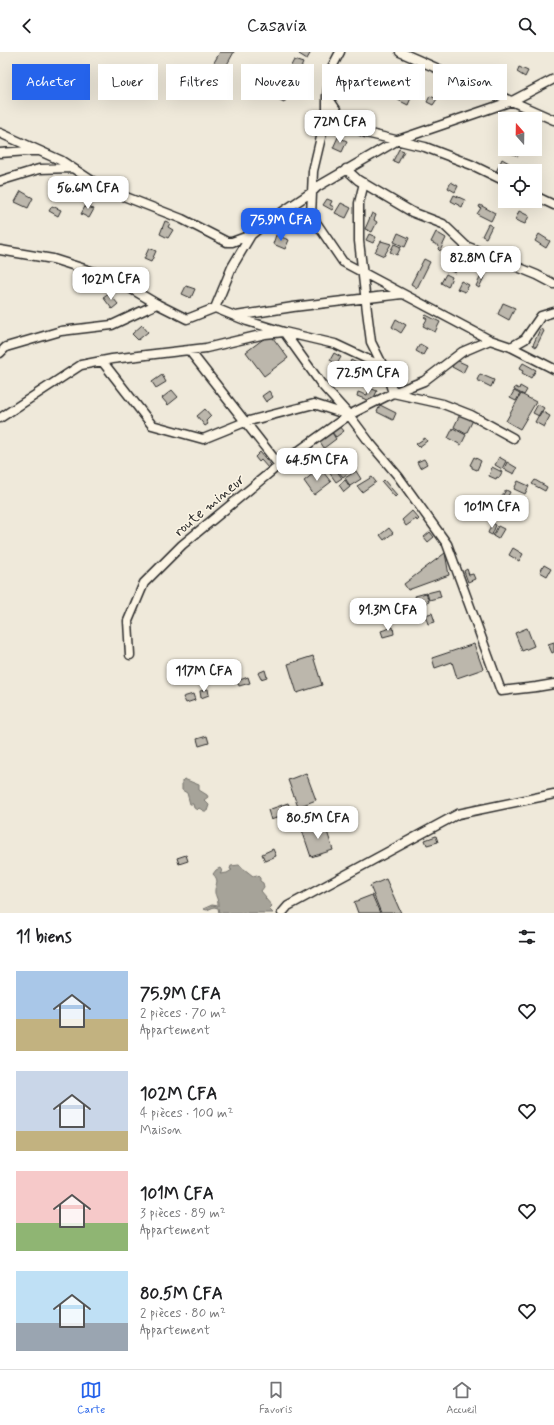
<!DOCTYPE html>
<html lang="fr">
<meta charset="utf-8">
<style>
:root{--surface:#fff;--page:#f2f2f2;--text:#202124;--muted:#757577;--line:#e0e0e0;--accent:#2563eb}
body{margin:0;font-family:Mynerve,sans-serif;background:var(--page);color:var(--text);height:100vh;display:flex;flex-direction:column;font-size:15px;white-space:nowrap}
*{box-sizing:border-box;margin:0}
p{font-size:13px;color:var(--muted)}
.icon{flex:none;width:22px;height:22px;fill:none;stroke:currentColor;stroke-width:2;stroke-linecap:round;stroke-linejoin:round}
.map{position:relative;height:861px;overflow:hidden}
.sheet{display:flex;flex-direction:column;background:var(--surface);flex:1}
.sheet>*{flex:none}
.top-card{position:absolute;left:12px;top:12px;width:530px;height:36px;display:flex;gap:8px}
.needle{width:26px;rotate:340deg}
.controls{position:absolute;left:498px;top:60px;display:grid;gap:8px}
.controls a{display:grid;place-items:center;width:44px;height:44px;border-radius:0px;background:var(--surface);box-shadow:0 4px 16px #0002;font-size:20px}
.price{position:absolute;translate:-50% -34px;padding:0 9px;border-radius:8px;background:#fff;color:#222;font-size:13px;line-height:26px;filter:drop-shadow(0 1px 2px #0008)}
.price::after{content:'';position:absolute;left:50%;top:24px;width:12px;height:9px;margin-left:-6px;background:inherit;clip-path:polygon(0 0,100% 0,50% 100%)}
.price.current{background:var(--accent);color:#fff}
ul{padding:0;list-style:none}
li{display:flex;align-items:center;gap:12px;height:100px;padding:0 16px}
li span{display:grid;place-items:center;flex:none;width:112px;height:80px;border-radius:0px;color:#555}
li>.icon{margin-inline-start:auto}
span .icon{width:48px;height:48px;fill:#fffc;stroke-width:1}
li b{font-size:17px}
h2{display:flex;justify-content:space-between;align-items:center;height:48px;padding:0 16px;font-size:17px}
.chip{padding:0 14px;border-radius:0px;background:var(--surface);box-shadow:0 4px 16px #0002;font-size:14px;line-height:36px}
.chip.current{background:var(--accent);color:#fff}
header{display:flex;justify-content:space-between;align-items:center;height:52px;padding:0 16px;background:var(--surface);font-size:18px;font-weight:600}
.tabs{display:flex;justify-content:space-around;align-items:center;height:56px;border-top:1px solid var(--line);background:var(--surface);font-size:11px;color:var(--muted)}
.tabs a{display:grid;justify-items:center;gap:2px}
.tabs .current{color:var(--accent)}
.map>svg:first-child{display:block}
</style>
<header><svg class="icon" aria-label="back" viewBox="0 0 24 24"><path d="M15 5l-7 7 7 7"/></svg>Casavia<svg class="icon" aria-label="search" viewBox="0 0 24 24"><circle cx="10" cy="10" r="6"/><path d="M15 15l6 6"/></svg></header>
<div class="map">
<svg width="554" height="861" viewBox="0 0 554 861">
<rect width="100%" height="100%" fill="#efe9da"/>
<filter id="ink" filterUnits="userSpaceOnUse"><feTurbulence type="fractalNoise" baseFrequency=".025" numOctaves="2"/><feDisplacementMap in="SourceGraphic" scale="8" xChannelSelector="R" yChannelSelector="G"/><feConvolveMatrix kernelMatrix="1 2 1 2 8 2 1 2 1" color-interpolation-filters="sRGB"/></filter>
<g filter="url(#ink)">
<path fill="#a6a399" stroke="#75736d" d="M184 727 199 733V738L207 743 208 745 204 748 209 753 207 759H204L199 756 197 758 194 756 193 752H190L187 741 182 738V729Z
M239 813 253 824 257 823 260 826V829L263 831 264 835 261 839 266 845 265 846 272 854 269 857 273 861H219L218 856 214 855 207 858 203 857 212 853 218 854C218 847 216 845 215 841 214 832 221 830 213 822L216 818 220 816 222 819 220 822 227 821 232 818 230 817 231 814Z"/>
<path fill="#bcb7ac" stroke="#2b2b2b" d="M220 0H234L219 27 208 21Z
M300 0H311L307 7 299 2Z
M294 8 303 11 295 29 297 30 296 33 294 32 284 51 274 46Z
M519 15 528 19 525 25 517 20Z
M393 18 396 19 394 23 401 26 397 35 386 29Z
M407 27 416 32 410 41 402 36Z
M383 33 394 37 391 44 380 39Z
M401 42 411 46 408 53 398 48Z
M430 44 437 47 433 53 427 50Z
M338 85 347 89 342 100 333 96Z
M399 97 404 99 398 111 393 109Z
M507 97H520L518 104 506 99Z
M502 107 509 111 503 123 496 120Z
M451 130 458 134 455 140 448 136Z
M21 139 33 146 28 156 15 150Z
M454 143 465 148 462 155 451 149Z
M327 147 332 149 330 153 334 155 332 158 323 153Z
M88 149 92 151 90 156 94 157 89 166 81 162Z
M341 151 351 156 346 166 335 161Z
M480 153 495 161 491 169 477 162 481 156 479 155Z
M52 154 61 158 58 164 49 159Z
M519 159 529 164 525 172 515 168Z
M372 161 376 163 374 168 377 170 372 180 365 177Z
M165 169 170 171 168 175 173 178 168 186 160 182Z
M488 172 492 174 486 186 482 184Z
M436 180 446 186 440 199 438 197 439 194 431 190Z
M398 181 409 186 405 195 394 190Z
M369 182 376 185 373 191 366 188Z
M539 182 550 189 546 196 535 189Z
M276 183 289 188 285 197 273 192Z
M381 189 391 192 384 204 375 200Z
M394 192 401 195 397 203 390 200Z
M149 196 156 199 151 210 144 207Z
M424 207 430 210 417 236 411 232Z
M452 210 458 213 455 221 449 218Z
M483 220 486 221 479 236 476 234Z
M446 222 452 225 448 235 441 231Z
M461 229 469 233 465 240 457 237Z
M186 234 195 237 191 246 182 242Z
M109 241 118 252 112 257 103 245Z
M503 251 515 256 509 268 498 262Z
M426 263 440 270 435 280 423 274 427 267 424 265Z
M396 267 406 273 401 281 392 275Z
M142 273 148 280 138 288 132 282Z
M540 277 544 279 536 295 533 293Z
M270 282 288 306 264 324 246 300Z
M420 292 427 296 423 303 416 299Z
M334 301 341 305 337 312 330 308Z
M351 308 368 317 366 321 349 313Z
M456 308 467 313 463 321 452 315Z
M523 311 536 318 531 326 522 321 523 319 519 317Z
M480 322 494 328 491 335 477 328Z
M162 323 166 330 156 336 152 330Z
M520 334 527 338 524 343 514 338 515 335 519 337Z
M370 336 377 339 372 350 357 344 358 340 367 343Z
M172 338 178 345 168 353 162 346Z
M269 339 273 345 266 350 262 344Z
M514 339 520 342 516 349 510 346Z
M521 342 536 350 520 377 506 369Z
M538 352 544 356 539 364 533 361Z
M380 353 396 361 393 368 377 360Z
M205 357 211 364 206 369 208 372 205 374 197 364Z
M541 359 550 364 544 375 535 370Z
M461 360 473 368 466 382 454 375Z
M339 373 344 379 336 385 331 379Z
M453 376 466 383 461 393 448 386Z
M331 379 336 387 324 396 319 388Z
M425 386 427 389 419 395 416 392Z
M260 400 271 413 268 416 261 408 259 410 255 405Z
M474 405 481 409 477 418 472 416V414L470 413Z
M499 405 506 409 502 417 495 413Z
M424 407 427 412 420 416 417 410Z
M329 409 342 426 336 430 324 413Z
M507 410 517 416 514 422 504 417Z
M344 415 348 421 343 425 338 419Z
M492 415 502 420 499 426 497 425 496 427 489 424Z
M320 416 331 430 314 443 304 429Z
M356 419 361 427 350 434 345 426Z
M372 425 376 430 362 440 357 434Z
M345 428 350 435 344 440 339 433Z
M384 428 397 443 395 445 382 430Z
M535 428 547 435 545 439 532 432Z
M518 429 529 434 525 442 514 437Z
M506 438 510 440 506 448 501 446Z
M412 459 419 467 417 469 416 467 406 474 402 468Z
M492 471 496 473 492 483 488 481Z
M498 474 504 477 498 487 493 484Z
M389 476 393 481 384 488 380 483Z
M430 480 434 485 428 490 424 485Z
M513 496 523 502 519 509 509 503Z
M445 501 449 523 408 538 404 532Z
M544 513 551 517 547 524 540 520Z
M467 517 469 523 473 522 475 527 468 530 464 519Z
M439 538 441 545 429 548 427 541Z
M426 541 429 550 418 554 415 544Z
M432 561 435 570 428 572 425 563Z
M393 575 394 582 383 585 381 579Z
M527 576 534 594 522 599 515 581Z
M554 590V600L552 601 548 592Z
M474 592 483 617 457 626 452 610 435 616 432 606Z
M313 604 322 633 297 641 288 612Z
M265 618 267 625 261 627 258 621Z
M248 625 250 631 239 634 237 629Z
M208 637 209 643 201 646 200 639Z
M193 642 195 648 186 651 183 645Z
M207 684 209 691 199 694 197 687Z
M306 721 316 748 298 755 288 728Z
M288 751 292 760 271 768 268 758Z
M315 759 319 770 310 773 306 762Z
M324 770 333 798 311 805 302 778Z
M436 784 438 790 427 793 425 788Z
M273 797 276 804 265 809 262 802Z
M186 803 188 809 179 812 177 806Z
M386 827 401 861H381L370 834Z
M372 843 380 861H358L354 850Z"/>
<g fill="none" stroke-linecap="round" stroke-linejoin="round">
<defs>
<path id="street" d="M340 0 331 17 327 44 345 71 366 81 425 95 472 113 505 129
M400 0 554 68
M327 44V60L313 119 311 163 343 210 490 288
M0 81 62 109 103 136 182 167 227 190H232L251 183 267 170 312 140 317 135 398 88 512 49 554 27
M0 101 28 99H37
M346 117 358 128 412 160 443 172 466 194 481 200 496 203 510 212 537 223 554 232
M0 129 6 127 39 117 72 116
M364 131 359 151V189L367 259 371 290 387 322 393 341 424 329 462 300 490 288 511 295 554 317
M535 144 554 153
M251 183 232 215 215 256 247 269 284 280 322 333 349 363 370 391 398 424 447 492 501 639 536 635 554 632
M0 198 53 207 113 226 157 252 187 267 215 256
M236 264 293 255 402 242
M511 295 525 287 541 264 554 260
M189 298 279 413
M0 301 6 295 61 279 112 273 157 252
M102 309 152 373 203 387 245 370 314 352 348 363
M0 366 81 313 112 307 206 296 265 282 284 280 335 292 384 315
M130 603 128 569 144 531 182 493 279 413 349 363 393 341 443 352 471 363 513 386
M282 861 288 854 458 762 554 742"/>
</defs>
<use href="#street" stroke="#2b2b2b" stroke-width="11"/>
<use href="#street" stroke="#fcf5e5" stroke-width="8"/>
</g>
</g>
<g text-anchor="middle" stroke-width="3" stroke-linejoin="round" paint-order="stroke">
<g font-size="15" fill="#2b2b2b" stroke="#fcf5e5">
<text transform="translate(209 453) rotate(-40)" y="5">route mineur</text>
</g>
</g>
</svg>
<div class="controls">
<a><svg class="needle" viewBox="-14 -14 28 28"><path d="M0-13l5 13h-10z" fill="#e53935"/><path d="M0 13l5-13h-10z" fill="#757577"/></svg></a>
<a><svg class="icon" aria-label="locate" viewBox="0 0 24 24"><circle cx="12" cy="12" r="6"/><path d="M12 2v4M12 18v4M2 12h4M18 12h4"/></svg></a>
</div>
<b class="price" style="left:340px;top:92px">72M CFA</b>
<b class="price" style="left:88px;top:158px">56.6M CFA</b>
<b class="price current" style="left:281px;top:190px">75.9M CFA</b>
<b class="price" style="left:481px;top:228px">82.8M CFA</b>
<b class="price" style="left:111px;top:249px">102M CFA</b>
<b class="price" style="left:368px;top:343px">72.5M CFA</b>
<b class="price" style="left:317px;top:430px">64.5M CFA</b>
<b class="price" style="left:492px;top:477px">101M CFA</b>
<b class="price" style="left:388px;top:580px">91.3M CFA</b>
<b class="price" style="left:204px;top:641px">117M CFA</b>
<b class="price" style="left:318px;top:788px">80.5M CFA</b>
<div class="top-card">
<a class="chip current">Acheter</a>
<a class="chip">Louer</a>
<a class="chip">Filtres</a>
<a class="chip">Nouveau</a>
<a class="chip">Appartement</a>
<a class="chip">Maison</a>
</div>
</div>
<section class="sheet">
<h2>11 biens<svg class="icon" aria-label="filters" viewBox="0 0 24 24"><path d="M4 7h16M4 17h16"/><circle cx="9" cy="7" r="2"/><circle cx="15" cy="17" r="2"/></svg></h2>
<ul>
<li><span style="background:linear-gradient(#a9c7e8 60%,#c2b280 0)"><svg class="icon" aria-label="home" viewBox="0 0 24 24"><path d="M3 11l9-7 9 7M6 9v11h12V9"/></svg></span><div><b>75.9M CFA</b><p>2 pièces · 70 m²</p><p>Appartement</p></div><svg class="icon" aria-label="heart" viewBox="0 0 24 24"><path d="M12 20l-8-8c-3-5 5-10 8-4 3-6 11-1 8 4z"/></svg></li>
<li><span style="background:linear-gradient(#c9d6e8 75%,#c2b280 0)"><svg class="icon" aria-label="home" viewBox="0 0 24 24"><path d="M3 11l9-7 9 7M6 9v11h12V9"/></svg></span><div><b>102M CFA</b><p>4 pièces · 100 m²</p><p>Maison</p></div><svg class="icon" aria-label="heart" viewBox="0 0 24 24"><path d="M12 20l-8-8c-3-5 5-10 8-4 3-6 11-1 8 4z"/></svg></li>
<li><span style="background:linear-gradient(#f6c9c9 65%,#8fb573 0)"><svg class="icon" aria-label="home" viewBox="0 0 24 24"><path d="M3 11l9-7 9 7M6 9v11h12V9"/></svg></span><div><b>101M CFA</b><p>3 pièces · 89 m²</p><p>Appartement</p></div><svg class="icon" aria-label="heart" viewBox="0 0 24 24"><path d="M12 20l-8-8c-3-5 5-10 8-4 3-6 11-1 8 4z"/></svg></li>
<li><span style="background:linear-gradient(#bfe0f5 65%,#9aa5b1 0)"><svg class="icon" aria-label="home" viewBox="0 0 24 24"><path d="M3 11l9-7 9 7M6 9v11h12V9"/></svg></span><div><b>80.5M CFA</b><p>2 pièces · 80 m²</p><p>Appartement</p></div><svg class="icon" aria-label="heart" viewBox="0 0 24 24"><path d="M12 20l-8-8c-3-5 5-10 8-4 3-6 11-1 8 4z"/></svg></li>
</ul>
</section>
<nav class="tabs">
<a class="current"><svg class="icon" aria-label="map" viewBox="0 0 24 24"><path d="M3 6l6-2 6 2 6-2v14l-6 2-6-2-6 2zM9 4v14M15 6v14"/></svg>Carte</a>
<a><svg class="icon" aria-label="saved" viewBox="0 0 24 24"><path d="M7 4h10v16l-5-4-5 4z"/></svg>Favoris</a>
<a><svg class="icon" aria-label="home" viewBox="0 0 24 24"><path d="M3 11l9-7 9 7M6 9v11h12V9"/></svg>Accueil</a>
</nav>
